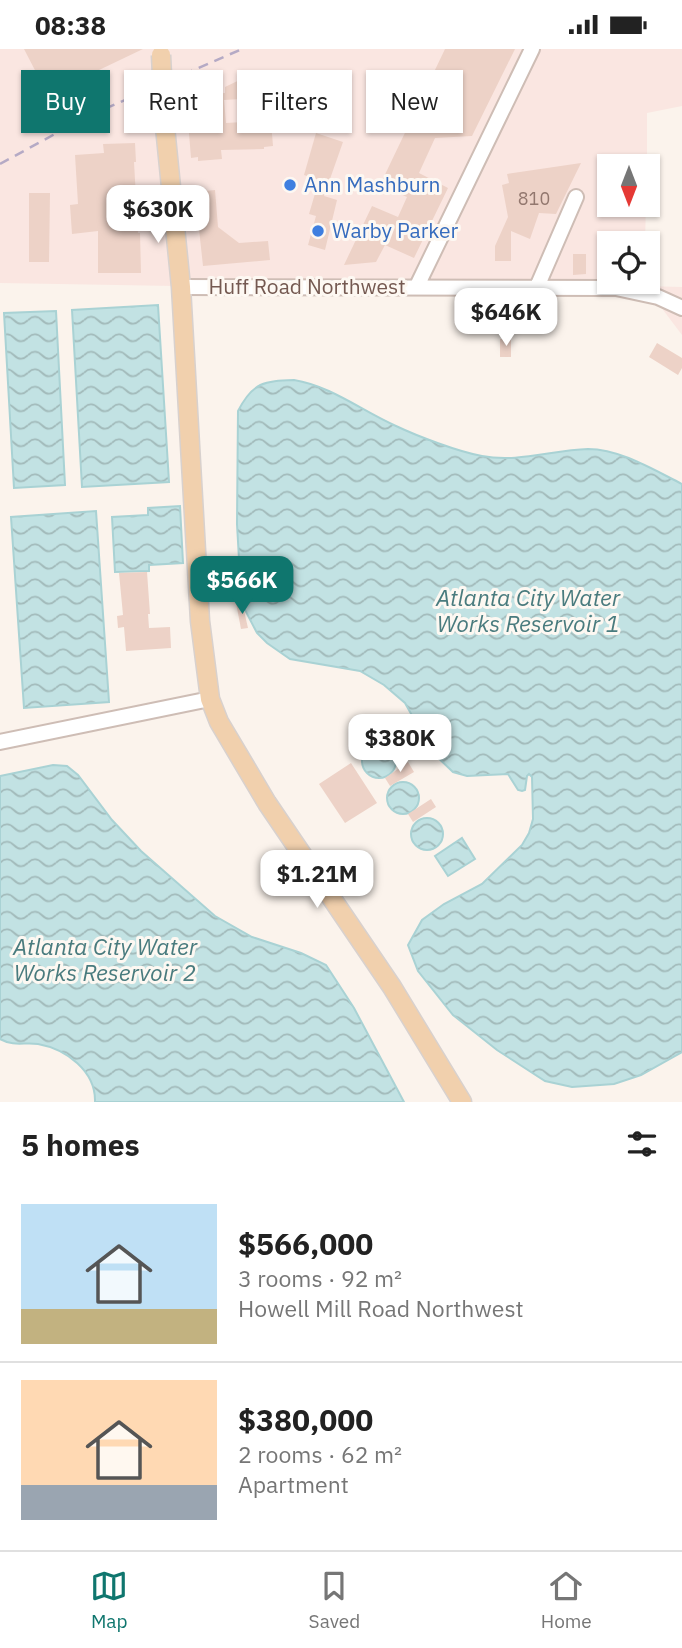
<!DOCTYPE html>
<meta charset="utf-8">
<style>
:root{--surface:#fff;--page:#f6f6f6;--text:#222;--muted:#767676;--line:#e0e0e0;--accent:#0f766e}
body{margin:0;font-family:"IBM Plex Sans",sans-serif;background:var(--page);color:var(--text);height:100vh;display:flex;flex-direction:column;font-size:26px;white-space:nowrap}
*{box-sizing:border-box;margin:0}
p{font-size:23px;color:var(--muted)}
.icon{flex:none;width:38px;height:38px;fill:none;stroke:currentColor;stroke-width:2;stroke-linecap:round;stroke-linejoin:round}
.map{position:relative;height:1053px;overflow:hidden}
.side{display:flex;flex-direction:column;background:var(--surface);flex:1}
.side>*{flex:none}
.top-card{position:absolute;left:21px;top:21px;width:640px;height:63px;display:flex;gap:14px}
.needle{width:46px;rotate:180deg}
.tools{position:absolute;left:597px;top:105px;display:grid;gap:14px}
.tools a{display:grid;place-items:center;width:63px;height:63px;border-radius:0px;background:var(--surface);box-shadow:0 2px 5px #0004;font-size:35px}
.price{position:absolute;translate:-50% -60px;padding:0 16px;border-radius:14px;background:#fff;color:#222;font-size:23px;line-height:46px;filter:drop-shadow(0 2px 4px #0008)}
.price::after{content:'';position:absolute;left:50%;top:42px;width:21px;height:16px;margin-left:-10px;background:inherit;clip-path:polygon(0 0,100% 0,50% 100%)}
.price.active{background:var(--accent);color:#fff}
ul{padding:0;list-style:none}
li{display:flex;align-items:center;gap:21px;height:175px;padding:0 21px}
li+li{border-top:2px solid var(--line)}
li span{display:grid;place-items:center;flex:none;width:196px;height:140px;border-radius:0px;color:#555}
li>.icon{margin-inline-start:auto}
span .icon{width:84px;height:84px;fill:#fffc;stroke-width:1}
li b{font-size:30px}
h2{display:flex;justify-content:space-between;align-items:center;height:84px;padding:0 21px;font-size:30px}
.tag{padding:0 24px;border-radius:0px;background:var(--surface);box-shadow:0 2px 5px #0004;font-size:24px;line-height:63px}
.tag.active{background:var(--accent);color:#fff}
.status{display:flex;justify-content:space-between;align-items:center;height:49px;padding:0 35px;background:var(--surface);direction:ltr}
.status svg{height:19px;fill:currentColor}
.dock{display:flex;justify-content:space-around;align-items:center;height:98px;border-top:2px solid var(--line);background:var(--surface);font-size:19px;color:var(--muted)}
.dock a{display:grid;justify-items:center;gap:4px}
.dock .active{color:var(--accent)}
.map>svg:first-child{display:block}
</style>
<div class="status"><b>08:38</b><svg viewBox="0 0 49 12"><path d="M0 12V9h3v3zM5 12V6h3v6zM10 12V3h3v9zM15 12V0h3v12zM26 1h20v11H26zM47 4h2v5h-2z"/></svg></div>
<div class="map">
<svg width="682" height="1053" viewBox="0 0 682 1053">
<defs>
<pattern id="water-waves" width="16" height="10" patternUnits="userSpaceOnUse" patternTransform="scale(1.75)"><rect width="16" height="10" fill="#c2e2e3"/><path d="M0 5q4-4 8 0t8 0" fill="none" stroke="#a2baba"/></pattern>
</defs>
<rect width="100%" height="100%" fill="#fbf3ec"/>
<path fill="#fae6e1" d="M0 0H682V57L647 64V117H609V156H646L645 194H609V233H645V237L682 238V286L645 237H175L0 234Z"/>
<path fill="url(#water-waves)" stroke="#a9d2d4" stroke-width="2" d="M158 256 169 433 82 438 72 261Z
M56 262 65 436 14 439 4 264Z
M294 331C331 337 362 362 396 377 417 387 459 403 482 407 518 414 552 401 588 400 620 400 654 421 682 435V1003L641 1026 614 1035 572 1038 545 1032 497 1001 453 966 418 922 408 896 422 871 444 855 482 835 522 796 529 784 533 770 532 728 529 725 527 727 525 741 522 742 518 741 508 725 467 727 453 723 433 704 405 654 384 636 360 622 290 610 267 594 257 584 244 559 241 545 237 475 238 362C253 333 264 332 294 331Z
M180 457 183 514 149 516V522L115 523 112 468 148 466V459Z
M96 462 109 653 24 659 11 468Z
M362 712a17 17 0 1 1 34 0a17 17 0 1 1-34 0Z
M53 716 67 717 78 726 112 771 141 802 215 867 252 888 301 904 326 916 354 959 404 1053H95C96 1022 66 1000 38 995 23 993 15 998 0 990V727Z
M387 749a16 16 0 1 1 32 0a16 16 0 1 1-32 0Z
M411 785a16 16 0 1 1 32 0a16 16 0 1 1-32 0Z
M462 789 475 810 448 827 435 807Z"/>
<path fill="#edd2c7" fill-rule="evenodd" d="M24 0H143L53 43 44 27 39 29Z
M445 0H515L472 87 435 89 419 124 448 139 414 209 385 196 376 213 344 216 372 157 398 168 407 148 380 136Z
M267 24 273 97 264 98V100L221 101 222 110 198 112V108L191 109 188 72 195 71 194 52 210 45 225 44V38L250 26ZM241 50 243 73 226 74 224 51Z
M316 84 343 93 324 147 337 151 325 201 308 196 316 167 309 165 319 131 304 126Z
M135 94 136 113H134L138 184H140L141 224H98V182L72 185 70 156 78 155 75 106 104 104 103 95Z
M581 114 556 165 539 164 530 190 511 182V212H495V197L508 168 502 136 509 134 507 125Z
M215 141 218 178 239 194 268 192 270 211 203 217 195 143Z
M29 144H50L49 213H29Z
M573 205H586V225L573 226Z
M500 290H511V308H500Z
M657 294 682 309V319L678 326 649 308Z
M147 523 150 565H148L149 579 170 578 171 599 126 602 124 578 118 579 117 567 123 566 119 524Z
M242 553 248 579 241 580 236 554Z
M408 713 414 723 390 737 385 729Z
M351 714 377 754 345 774 319 735Z
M431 750 436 758 413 773 408 765Z"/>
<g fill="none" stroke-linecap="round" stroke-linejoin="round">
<defs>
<path id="minor" d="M417 237 532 0
M181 238 616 239 658 248 682 259
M537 238 576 148
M0 693 210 650"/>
<path id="major" d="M164 68 181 238 200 572 210 650 219 673 267 754 392 938 462 1053"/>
</defs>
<use href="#minor" stroke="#cebdb5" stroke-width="18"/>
<use href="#major" stroke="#d8d1ce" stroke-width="21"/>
<use href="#minor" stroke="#fff" stroke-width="14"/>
<use href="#major" stroke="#f1d0ad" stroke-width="18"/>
<path stroke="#b5aac5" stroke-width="2.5" stroke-dasharray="10 7" stroke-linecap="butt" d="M0 115 86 68 242 0"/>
<defs>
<path id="major-bridge" d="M161 6 164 68"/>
</defs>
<use href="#major-bridge" stroke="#d8d1ce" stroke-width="21" stroke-linecap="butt"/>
<use href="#major-bridge" stroke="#f1d0ad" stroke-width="18"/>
</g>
<g fill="#3f7fe0" stroke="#fdf8f2" stroke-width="2.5">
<circle cx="290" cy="136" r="7"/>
<circle cx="318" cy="182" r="7"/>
</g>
<g text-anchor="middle" stroke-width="6" stroke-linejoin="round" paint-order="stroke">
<g font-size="18" fill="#92776e">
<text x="534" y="156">810</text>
</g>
<g font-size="21" fill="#366cbe" stroke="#fdf8f2" text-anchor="start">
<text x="304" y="143">Ann Mashburn</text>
<text x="332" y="189">Warby Parker</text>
</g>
<g font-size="21" fill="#745951" stroke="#fdf8f2">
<text x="307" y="245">Huff Road Northwest</text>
</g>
<g font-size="23" font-style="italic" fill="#497b7e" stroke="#fdf8f2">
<text x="528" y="557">Atlanta City Water<tspan x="528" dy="26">Works Reservoir 1</tspan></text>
<text x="105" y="906">Atlanta City Water<tspan x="105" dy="26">Works Reservoir 2</tspan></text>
</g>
</g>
</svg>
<div class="tools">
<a><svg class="needle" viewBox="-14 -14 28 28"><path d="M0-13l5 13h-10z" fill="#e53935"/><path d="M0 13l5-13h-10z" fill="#767676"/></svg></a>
<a><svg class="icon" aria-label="locate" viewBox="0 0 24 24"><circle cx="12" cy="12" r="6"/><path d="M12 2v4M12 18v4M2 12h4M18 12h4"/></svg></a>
</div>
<b class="price" style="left:158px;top:196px">$630K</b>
<b class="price" style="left:506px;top:299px">$646K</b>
<b class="price active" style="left:242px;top:567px">$566K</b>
<b class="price" style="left:400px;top:725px">$380K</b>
<b class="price" style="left:317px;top:861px">$1.21M</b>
<div class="top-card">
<a class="tag active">Buy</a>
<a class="tag">Rent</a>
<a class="tag">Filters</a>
<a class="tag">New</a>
</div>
</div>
<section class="side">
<h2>5 homes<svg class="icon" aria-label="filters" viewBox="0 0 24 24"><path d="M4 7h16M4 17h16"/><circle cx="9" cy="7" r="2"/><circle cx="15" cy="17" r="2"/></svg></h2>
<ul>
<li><span style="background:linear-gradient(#bfe0f5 75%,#c2b280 0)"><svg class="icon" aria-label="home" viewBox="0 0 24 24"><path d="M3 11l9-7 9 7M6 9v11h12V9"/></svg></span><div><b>$566,000</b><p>3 rooms · 92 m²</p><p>Howell Mill Road Northwest</p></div></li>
<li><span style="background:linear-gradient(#ffd9b3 75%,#9aa5b1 0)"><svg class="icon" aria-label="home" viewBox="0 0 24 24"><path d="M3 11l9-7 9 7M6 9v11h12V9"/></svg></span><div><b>$380,000</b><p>2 rooms · 62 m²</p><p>Apartment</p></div></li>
</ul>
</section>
<nav class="dock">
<a class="active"><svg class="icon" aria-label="map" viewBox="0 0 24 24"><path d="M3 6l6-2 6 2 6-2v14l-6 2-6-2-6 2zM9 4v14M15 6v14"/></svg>Map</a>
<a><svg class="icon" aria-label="saved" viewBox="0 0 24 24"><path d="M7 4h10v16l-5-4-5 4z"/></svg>Saved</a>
<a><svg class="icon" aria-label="home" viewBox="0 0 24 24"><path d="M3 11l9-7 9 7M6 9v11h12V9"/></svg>Home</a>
</nav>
